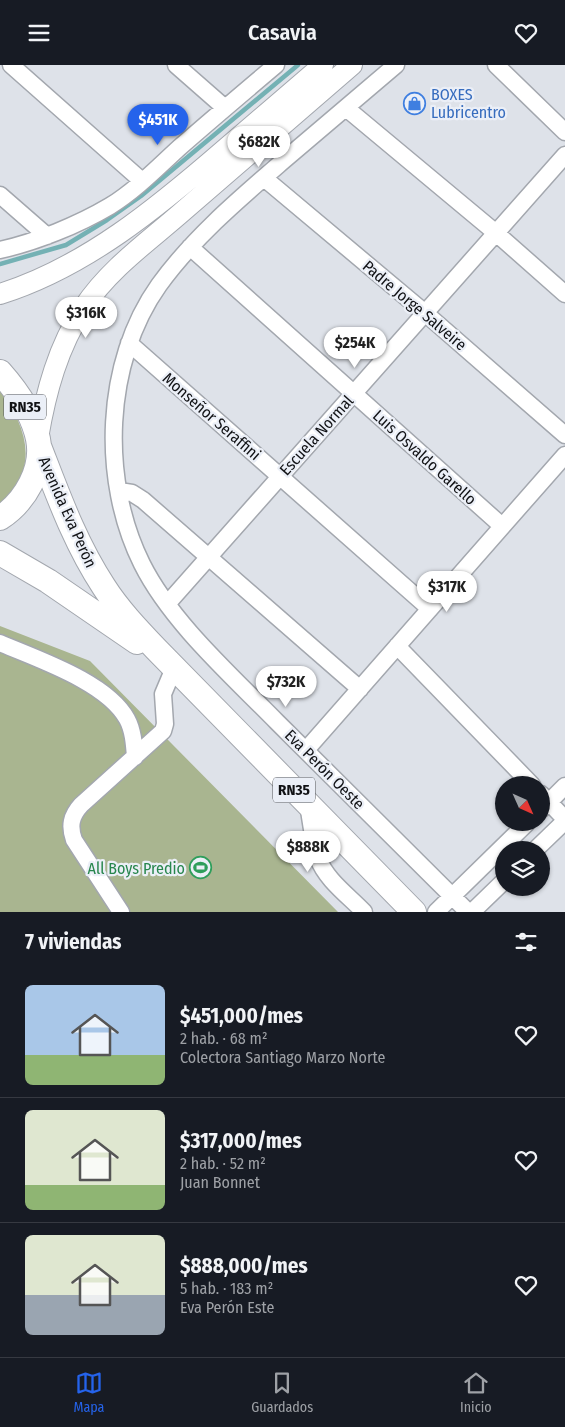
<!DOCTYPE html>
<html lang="es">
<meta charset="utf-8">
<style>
:root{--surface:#171b24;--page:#242831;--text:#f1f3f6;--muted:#9ea1a6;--line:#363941;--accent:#2563eb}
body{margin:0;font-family:"Fira Sans Condensed",sans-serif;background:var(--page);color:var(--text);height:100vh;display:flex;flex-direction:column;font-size:19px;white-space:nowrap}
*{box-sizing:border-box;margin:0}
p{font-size:16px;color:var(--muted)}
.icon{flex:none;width:28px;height:28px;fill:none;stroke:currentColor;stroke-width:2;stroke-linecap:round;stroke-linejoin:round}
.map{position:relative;height:847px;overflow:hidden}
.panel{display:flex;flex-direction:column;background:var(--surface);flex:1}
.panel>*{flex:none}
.needle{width:32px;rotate:135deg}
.buttons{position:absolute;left:495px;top:711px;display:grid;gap:10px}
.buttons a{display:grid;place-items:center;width:55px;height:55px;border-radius:50%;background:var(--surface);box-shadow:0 1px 4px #0004;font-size:25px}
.price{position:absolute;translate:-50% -42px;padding:0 11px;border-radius:18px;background:#fff;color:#222;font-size:16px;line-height:32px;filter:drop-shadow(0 1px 2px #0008)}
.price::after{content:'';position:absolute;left:50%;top:30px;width:15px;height:11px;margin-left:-8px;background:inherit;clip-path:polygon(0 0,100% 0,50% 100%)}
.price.current{background:var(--accent);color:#fff}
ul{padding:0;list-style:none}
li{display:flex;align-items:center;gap:15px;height:125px;padding:0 25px}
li+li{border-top:1px solid var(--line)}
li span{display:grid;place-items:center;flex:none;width:140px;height:100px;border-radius:8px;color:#555}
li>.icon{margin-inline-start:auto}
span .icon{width:60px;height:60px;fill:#fffc;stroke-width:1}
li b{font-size:21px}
h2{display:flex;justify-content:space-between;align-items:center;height:60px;padding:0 25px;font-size:21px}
header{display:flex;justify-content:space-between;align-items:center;height:65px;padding:0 25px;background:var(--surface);font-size:22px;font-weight:600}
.tab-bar{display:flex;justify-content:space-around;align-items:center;height:70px;border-top:1px solid var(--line);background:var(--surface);font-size:14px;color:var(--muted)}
.tab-bar a{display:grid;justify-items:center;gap:2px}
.tab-bar .current{color:var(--accent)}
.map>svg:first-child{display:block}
</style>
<header><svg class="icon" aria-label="menu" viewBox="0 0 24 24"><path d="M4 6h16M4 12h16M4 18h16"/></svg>Casavia<svg class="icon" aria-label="heart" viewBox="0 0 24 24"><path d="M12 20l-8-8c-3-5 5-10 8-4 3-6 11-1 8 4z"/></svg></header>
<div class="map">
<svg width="565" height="847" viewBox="0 0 565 847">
<rect width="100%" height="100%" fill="#dee2e9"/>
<path fill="#a9b590" d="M0 324C20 354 37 387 16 422 13 429 5 434 0 439Z
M0 561 90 596 338 847H0Z"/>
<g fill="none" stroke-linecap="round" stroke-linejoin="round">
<path stroke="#74b1b4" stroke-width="4.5" d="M0 199 66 180 107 155 141 131 298 0"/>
<defs>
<path id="minor" d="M11 0 142 116
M176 0 225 43
M396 0C358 32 321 64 283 96 239 134 193 173 159 220 104 297 100 415 142 499 171 557 231 610 277 657 341 720 404 784 468 847
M496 0 565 67
M346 43 496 168 565 229
M264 113 425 248 565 370
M0 130 47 171
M190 182 502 461
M0 185C36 177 78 160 110 141 136 125 158 102 180 82 212 54 244 27 276 0
M129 278 430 544
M119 426 132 428 143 435 360 624
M168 538 565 90
M0 578C37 594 107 617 127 654 133 665 134 679 135 692
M397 581 532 720
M306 685 565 390
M541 729 565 754
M308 739C311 757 313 776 318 793 326 815 349 831 364 847
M542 744 565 721
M535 785 565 756
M121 847 74 775C69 761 71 751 81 740L163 666 165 659 163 629 174 603
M436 847 527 758
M472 847 504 816"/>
<path id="major" d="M0 229C86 202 158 142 225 84 258 56 290 28 323 0
M38 373C46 326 58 282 84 242 109 204 149 176 182 147 239 98 295 49 352 0"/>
<path id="highway" d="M0 307C16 325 33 349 38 374 44 404 25 437 0 453
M39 381C58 430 75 478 104 522 118 544 137 564 156 584L414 847
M0 488 48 516 137 577"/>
</defs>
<use href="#minor" stroke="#a3a7ae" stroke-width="19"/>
<use href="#major" stroke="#a3a7ae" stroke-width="22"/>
<use href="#highway" stroke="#a3a7ae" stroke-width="26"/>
<use href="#minor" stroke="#fff" stroke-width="16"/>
<use href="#major" stroke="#fff" stroke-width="20"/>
<use href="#highway" stroke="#fff" stroke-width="24"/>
</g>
<defs>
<symbol id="shop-ring" viewBox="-11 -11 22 22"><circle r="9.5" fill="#ebeff7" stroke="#3f7fe0" stroke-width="1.5"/><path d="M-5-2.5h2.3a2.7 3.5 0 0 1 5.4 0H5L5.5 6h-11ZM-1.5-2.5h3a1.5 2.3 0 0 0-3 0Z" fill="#3f7fe0"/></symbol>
<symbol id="stadium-ring" viewBox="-11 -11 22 22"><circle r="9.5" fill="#ebeff7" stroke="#2e9e5b" stroke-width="1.5"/><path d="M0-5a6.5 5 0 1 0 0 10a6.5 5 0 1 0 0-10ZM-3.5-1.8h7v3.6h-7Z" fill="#2e9e5b"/></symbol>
</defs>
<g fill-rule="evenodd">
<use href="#shop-ring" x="402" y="26" width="25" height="25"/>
<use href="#stadium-ring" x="188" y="790" width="25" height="25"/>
</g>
<g text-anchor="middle" stroke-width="4.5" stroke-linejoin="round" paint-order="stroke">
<g fill="#ebeff7" stroke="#525459" stroke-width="1">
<rect x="4" y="329.5" width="42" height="25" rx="4"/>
<rect x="273" y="712.5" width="42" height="25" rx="4"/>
</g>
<g font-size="15" font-weight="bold" fill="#111215">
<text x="25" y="347">RN35</text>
<text x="294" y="730">RN35</text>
</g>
<g font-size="16" fill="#366cbe" stroke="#ebeff7" text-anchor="start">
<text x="431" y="35">BOXES<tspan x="431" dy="18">Lubricentro</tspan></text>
</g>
<g font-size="16" fill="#111215" stroke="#ebeff7">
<text transform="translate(415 240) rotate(40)" y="6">Padre Jorge Salveire</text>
<text transform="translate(212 351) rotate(41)" y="6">Monseñor Seraffini</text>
<text transform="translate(316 370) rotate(-48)" y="6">Escuela Normal</text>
<text transform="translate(425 392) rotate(42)" y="6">Luis Osvaldo Garello</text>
<text transform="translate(68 447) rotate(66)" y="6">Avenida Eva Perón</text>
<text transform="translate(325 704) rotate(45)" y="6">Eva Perón Oeste</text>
</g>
<g font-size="16" fill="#27864d" stroke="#ebeff7" text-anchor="end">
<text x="185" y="809">All Boys Predio</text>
</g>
</g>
</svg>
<div class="buttons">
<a><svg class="needle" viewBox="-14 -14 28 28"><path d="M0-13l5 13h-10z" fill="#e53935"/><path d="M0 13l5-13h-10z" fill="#9ea1a6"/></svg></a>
<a><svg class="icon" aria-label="layers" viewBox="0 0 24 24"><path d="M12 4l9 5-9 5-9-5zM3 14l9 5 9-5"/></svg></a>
</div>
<b class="price current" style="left:158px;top:81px">$451K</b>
<b class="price" style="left:259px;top:103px">$682K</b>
<b class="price" style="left:86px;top:274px">$316K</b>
<b class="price" style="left:355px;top:304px">$254K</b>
<b class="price" style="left:447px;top:548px">$317K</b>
<b class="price" style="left:286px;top:643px">$732K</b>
<b class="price" style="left:308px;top:808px">$888K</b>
</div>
<section class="panel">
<h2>7 viviendas<svg class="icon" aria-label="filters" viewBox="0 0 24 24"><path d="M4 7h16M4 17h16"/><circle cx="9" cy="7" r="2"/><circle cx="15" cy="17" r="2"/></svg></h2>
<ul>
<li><span style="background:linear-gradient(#a9c7e8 70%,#8fb573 0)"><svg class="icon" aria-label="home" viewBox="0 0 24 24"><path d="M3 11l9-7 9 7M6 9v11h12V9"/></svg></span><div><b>$451,000/mes</b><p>2 hab. · 68 m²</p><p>Colectora Santiago Marzo Norte</p></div><svg class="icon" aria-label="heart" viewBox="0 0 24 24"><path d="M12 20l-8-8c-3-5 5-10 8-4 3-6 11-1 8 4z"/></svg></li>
<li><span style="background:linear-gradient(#dfe7d0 75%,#8fb573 0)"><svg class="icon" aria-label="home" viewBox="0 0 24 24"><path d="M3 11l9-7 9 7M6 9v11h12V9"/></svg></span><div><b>$317,000/mes</b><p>2 hab. · 52 m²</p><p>Juan Bonnet</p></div><svg class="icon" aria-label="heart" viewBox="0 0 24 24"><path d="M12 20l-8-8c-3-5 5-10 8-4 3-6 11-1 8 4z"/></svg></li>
<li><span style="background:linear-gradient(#dfe7d0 60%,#9aa5b1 0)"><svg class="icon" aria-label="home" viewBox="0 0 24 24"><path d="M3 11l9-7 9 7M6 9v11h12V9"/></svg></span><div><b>$888,000/mes</b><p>5 hab. · 183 m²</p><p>Eva Perón Este</p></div><svg class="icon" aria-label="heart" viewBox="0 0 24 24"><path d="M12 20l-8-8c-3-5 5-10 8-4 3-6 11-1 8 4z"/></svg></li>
</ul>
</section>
<nav class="tab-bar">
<a class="current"><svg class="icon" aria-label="map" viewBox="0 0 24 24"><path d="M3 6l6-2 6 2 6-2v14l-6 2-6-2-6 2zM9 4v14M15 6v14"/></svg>Mapa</a>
<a><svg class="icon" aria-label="saved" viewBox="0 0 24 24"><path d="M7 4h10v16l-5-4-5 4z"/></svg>Guardados</a>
<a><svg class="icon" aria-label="home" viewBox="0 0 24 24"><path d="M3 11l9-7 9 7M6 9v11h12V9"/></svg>Inicio</a>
</nav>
